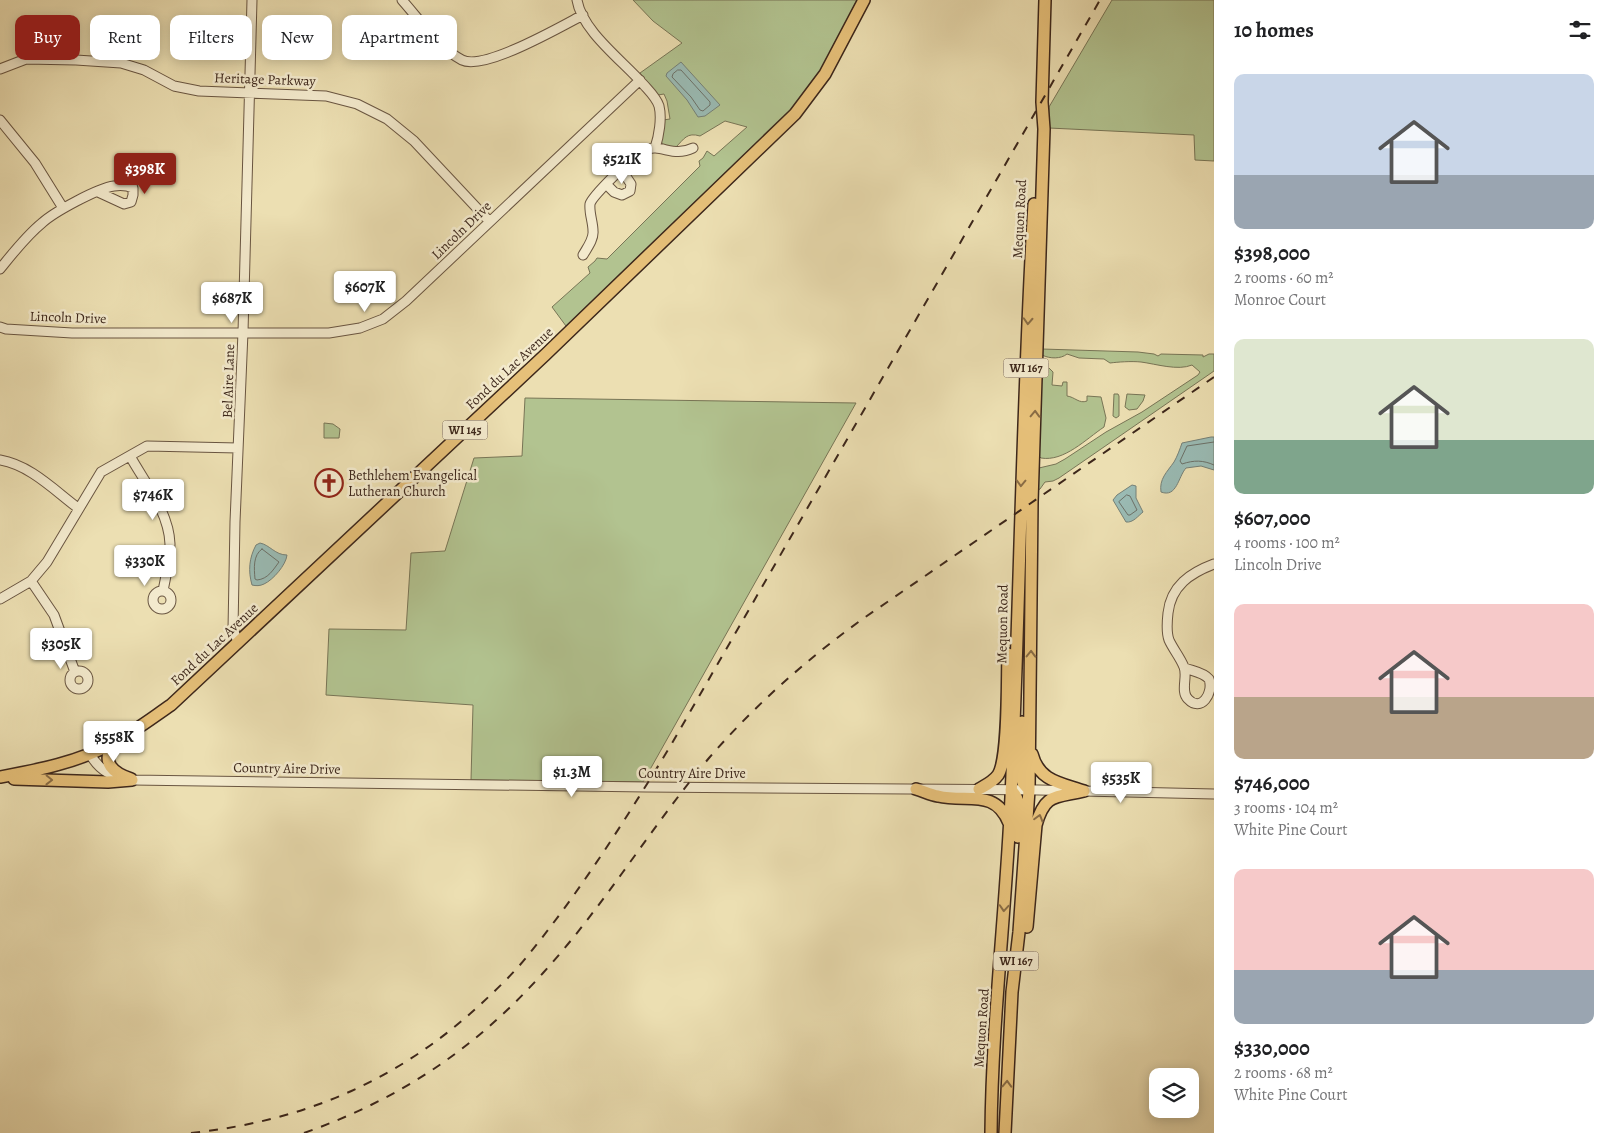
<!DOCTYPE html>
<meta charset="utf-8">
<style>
:root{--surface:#fff;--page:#f2f2f2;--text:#202124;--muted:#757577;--accent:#8f2418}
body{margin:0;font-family:Alegreya,serif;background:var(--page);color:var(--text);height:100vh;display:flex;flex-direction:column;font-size:19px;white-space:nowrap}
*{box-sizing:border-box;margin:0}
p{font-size:16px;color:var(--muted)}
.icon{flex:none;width:28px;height:28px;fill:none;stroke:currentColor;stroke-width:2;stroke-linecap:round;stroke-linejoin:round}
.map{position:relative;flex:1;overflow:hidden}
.panel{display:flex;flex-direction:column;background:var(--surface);width:400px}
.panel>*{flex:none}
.top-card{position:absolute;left:15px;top:15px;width:475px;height:45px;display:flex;gap:10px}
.tools{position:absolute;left:1149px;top:1068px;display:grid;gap:10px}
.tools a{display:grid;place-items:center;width:50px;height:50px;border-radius:10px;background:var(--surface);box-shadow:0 2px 12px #0003;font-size:25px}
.price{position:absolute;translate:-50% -42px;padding:0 11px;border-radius:5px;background:#fff;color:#222;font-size:16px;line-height:32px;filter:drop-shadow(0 1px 2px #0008)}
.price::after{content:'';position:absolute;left:50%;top:30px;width:15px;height:11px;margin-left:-8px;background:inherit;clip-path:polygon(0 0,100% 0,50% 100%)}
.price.on{background:var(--accent);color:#fff}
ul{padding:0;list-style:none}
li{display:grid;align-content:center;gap:10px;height:265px;padding:0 20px}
li span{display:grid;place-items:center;height:155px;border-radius:10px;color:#555}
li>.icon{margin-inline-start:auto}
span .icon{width:90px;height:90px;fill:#fffc;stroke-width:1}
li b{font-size:21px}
h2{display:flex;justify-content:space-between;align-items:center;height:60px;padding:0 20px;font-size:21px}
.chip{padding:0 18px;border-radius:10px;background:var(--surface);box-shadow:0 2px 12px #0003;font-size:18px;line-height:45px}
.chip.on{background:var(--accent);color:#fff}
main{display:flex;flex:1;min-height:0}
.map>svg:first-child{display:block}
</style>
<main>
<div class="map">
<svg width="1214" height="1133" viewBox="0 0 1214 1133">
<rect width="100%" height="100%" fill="#ecdfb2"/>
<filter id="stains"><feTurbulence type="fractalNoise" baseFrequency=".004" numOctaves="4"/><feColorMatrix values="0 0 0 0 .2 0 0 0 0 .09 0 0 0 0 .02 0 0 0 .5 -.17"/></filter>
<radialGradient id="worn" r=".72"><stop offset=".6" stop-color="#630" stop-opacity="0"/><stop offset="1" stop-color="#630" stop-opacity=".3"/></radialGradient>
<path fill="#b2c390" stroke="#787556" d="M633 0H857L829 57 816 78 782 122 566 326 552 307 590 273 588 267 595 261 597 258 607 259 700 166 699 161 703 158 707 151 714 156 747 127 725 121 700 136C687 132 684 139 676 147L671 148 663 145 661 141 663 120 670 119 667 101 664 94 658 95 640 73 682 43 653 21Z
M1112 0H1214V161L1195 160 1194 135 1049 128V107Z
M1042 349 1138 352 1154 354 1158 356 1161 354 1203 355V357L1209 354H1214V371L1059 478 1053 481 1045 482 1040 489 1036 491 1037 470 1039 468 1056 464 1065 459 1106 432 1142 412 1198 375 1200 372 1192 365C1178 371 1156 364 1141 362 1131 361 1118 362 1110 363L1104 359 1079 358 1067 354C1061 359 1050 359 1042 355Z
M1044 368H1049L1053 372 1052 385 1062 386 1063 382H1067V396C1075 397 1079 404 1087 401V396L1101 397 1106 418 1104 427C1086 439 1064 462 1041 458L1037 454 1041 369Z
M1114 394H1118L1119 396V416L1116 418 1113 416Z
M1127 394 1145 395 1143 401 1137 409 1129 410 1125 407Z
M525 398 856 403 643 782 471 780 473 705 326 695 329 629 406 630 411 553 445 551 474 458 522 456Z
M324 423 333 424 340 429 339 438H324Z"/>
<path fill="#9abbb4" stroke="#758077" d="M681 62 720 105 705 116 698 117 687 100 666 76 667 73Z
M1211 437H1214V470L1201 466 1186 468C1178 477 1177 498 1161 492 1159 479 1167 472 1174 462 1177 457 1180 449 1182 443Z
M1132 485 1136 486V498L1143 512C1138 516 1133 523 1126 522L1113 500 1117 495Z
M260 543C270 545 275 555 287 555 286 565 273 580 264 584 260 586 256 586 252 585 248 571 249 558 256 545Z"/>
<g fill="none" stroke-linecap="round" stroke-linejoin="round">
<path stroke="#6c7168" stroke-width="1" d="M678 70H681L710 102V105L703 111 700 110 691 97 672 77 673 74Z
M1214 442 1187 446 1180 461 1182 464C1194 460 1203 460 1214 465
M1127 495 1130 496 1137 510 1130 515H1128L1119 502Z
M262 549 279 562C273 570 268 579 257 580L255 579C254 568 253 555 262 549Z"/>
<defs>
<path id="minor" d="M402 0C419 19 440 49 462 60 484 71 560 27 583 15
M577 0C582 31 623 61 643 84 649 91 656 97 659 106 662 118 659 136 655 148
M0 69 26 59 76 60 121 63 144 70 174 86 199 91 326 96 357 104 387 119 414 141 489 221
M0 120 35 163 63 208
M606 184 614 192 622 195 630 191 631 184 621 169
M583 255C587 248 594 239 593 231 593 222 589 213 590 204 592 196 636 153 644 150 662 143 672 158 693 148
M0 269C13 253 26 236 42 223 54 212 98 188 114 186 121 185 126 185 133 188V195L131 202 124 204 98 192
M0 327 6 329 72 333H329L360 328 383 319 406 301 640 80
M130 456C145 483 169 512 170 544 170 560 166 575 163 591
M0 460C30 465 54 490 78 508
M31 581 54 615 75 672
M153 600a9 9 0 1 1 18 0a9 9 0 1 1-18 0Z
M0 599 31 581 47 562 101 472 147 446 238 448
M238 642 233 629 235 522 243 332 252 0
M1185 668C1192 671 1203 672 1209 679 1214 693 1201 713 1188 699 1180 691 1188 677 1184 667 1180 657 1173 649 1169 640 1166 632 1167 622 1168 613 1171 586 1190 573 1214 564
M70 680a9 9 0 1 1 18 0a9 9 0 1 1-18 0Z
M90 754C100 772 113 777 132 780L646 787 1039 790 1214 794"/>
<path id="major" d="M1022 722 1021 775 1023 783 1029 790
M113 744C101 763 113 773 131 779
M1032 754C1039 781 1060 783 1084 791
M0 777C38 770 79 762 113 743 134 732 152 718 171 705L545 355 795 114 825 74 864 0
M14 779 108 782 132 780
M916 789C923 791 931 795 938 796 967 803 995 788 1009 823
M979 789C986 785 993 782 998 775 1009 758 1007 677 1008 654
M1011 790C1024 803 1019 821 1018 837
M1027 927 1036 825C1045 793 1055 798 1084 791
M991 1133C992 1021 1006 909 1011 797 1020 599 1022 402 1034 204
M1005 1133 1012 992 1019 932 1029 790 1032 502 1044 129 1042 102 1045 0"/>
</defs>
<use href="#minor" stroke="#695541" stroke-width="11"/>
<use href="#major" stroke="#3d271b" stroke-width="14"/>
<use href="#minor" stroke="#f3eacd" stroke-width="9"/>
<use href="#major" stroke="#e6c079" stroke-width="11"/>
<path stroke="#3d271b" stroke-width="2" stroke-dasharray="9 9" stroke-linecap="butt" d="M191 1133C304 1121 398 1081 482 1003 498 988 515 972 529 954 582 889 627 817 671 745L1100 0
M304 1133C400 1099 475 1049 543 973 604 906 651 827 709 758 755 705 807 659 864 618L1214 377"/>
</g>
<defs><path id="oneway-chevron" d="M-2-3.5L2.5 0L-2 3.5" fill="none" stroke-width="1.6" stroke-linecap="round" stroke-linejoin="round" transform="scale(1.25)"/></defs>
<g stroke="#896c45">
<use href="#oneway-chevron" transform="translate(1028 321) rotate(93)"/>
<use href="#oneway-chevron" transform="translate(1035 414) rotate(-88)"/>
<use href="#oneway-chevron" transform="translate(1021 483) rotate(92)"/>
<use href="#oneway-chevron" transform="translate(1031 654) rotate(-89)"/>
<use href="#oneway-chevron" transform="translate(49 780) rotate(1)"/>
<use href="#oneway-chevron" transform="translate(1039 818) rotate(-74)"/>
<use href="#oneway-chevron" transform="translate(1004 908) rotate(94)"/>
<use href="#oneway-chevron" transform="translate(1007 1084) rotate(-88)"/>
</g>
<defs>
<symbol id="church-ring" viewBox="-11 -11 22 22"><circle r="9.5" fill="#f3eacd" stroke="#8f2418" stroke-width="1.5"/><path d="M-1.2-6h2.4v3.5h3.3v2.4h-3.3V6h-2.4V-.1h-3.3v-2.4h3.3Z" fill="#8f2418"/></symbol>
</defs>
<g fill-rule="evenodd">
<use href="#church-ring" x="313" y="467" width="32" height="32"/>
</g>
<g text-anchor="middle" stroke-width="5" stroke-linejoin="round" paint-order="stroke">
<g fill="#f3eacd" stroke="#746250" stroke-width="1">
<rect x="1003.5" y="358.5" width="45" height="19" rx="4"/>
<rect x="442.5" y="420.5" width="45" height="19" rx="4"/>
<rect x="993.5" y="951.5" width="45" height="19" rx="4"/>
</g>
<g font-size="12" font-weight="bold" fill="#3d271b">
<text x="1026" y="372">WI 167</text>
<text x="465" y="434">WI 145</text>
<text x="1016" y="965">WI 167</text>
</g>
<g font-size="14" fill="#3d271b" stroke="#f3eacd">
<text transform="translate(265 79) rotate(2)" y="5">Heritage Parkway</text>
<text transform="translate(1019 219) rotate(-87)" y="5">Mequon Road</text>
<text transform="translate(461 230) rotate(-44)" y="5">Lincoln Drive</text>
<text transform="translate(68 317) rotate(2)" y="5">Lincoln Drive</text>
<text transform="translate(509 368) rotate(-43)" y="5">Fond du Lac Avenue</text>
<text transform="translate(228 381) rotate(-88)" y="5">Bel Aire Lane</text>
<text transform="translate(1002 624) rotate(-89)" y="5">Mequon Road</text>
<text transform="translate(214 644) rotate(-43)" y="5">Fond du Lac Avenue</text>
<text transform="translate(287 768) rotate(1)" y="5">Country Aire Drive</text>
<text x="692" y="778">Country Aire Drive</text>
<text transform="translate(981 1028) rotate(-86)" y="5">Mequon Road</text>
</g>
<g font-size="14" fill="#3d271b" stroke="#f3eacd" text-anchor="start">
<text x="348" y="480">Bethlehem Evangelical<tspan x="348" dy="16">Lutheran Church</tspan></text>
</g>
</g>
<rect width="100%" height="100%" filter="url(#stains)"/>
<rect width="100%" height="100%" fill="url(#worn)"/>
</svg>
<div class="tools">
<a><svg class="icon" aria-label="layers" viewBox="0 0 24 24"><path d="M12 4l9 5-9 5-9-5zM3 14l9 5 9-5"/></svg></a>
</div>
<b class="price" style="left:622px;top:185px">$521K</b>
<b class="price on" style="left:145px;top:195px">$398K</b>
<b class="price" style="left:365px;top:313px">$607K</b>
<b class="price" style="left:232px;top:324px">$687K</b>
<b class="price" style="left:153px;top:521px">$746K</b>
<b class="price" style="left:145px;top:587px">$330K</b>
<b class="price" style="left:61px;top:670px">$305K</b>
<b class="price" style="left:114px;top:763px">$558K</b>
<b class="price" style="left:572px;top:798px">$1.3M</b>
<b class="price" style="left:1121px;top:804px">$535K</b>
<div class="top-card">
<a class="chip on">Buy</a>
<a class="chip">Rent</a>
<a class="chip">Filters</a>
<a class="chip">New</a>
<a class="chip">Apartment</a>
</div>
</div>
<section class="panel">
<h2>10 homes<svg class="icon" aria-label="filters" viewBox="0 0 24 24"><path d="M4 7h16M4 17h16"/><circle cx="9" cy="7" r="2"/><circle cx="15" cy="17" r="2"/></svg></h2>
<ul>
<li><span style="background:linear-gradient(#c9d6e8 65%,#9aa5b1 0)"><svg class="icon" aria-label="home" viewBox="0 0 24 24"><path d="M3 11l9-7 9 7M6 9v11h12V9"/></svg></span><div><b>$398,000</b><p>2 rooms · 60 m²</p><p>Monroe Court</p></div></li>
<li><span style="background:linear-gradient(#dfe7d0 65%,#7fa58c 0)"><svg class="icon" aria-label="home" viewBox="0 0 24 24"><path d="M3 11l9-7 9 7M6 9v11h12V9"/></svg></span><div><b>$607,000</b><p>4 rooms · 100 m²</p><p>Lincoln Drive</p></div></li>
<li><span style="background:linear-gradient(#f6c9c9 60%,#b9a48a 0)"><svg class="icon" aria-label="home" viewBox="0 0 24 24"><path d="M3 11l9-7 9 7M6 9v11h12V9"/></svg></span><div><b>$746,000</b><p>3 rooms · 104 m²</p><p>White Pine Court</p></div></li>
<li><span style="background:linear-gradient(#f6c9c9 65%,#9aa5b1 0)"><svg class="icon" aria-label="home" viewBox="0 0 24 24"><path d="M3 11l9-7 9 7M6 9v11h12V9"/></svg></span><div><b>$330,000</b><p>2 rooms · 68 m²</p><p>White Pine Court</p></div></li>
</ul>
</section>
</main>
